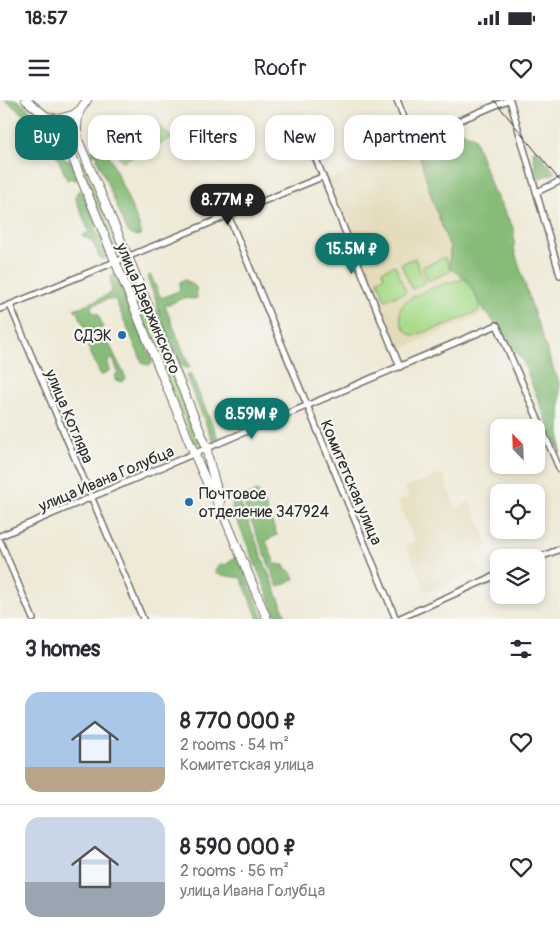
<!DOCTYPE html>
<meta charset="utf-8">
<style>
:root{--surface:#fff;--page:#f2f2f3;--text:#2b2b33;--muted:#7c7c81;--line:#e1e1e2;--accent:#0f766e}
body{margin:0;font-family:Pangolin,sans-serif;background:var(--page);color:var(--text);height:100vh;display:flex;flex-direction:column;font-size:19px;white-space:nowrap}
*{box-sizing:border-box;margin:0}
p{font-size:16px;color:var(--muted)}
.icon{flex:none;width:28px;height:28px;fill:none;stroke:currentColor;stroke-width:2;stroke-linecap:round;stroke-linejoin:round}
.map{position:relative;height:519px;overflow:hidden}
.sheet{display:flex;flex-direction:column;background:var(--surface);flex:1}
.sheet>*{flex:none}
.top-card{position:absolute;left:15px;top:15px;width:530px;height:45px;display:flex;gap:10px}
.needle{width:32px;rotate:337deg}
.fabs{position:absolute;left:490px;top:319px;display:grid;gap:10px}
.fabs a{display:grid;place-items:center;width:55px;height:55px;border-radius:10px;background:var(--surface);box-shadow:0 2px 8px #0003;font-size:25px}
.price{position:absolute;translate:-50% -42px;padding:0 11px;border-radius:18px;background:var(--accent);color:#fff;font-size:16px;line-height:32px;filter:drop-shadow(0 1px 2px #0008)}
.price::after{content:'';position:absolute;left:50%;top:30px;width:15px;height:11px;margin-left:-8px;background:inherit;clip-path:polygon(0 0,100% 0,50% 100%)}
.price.active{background:#222;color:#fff}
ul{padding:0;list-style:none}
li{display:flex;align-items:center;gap:15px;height:125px;padding:0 25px}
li+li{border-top:1px solid var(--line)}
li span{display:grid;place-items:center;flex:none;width:140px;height:100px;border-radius:15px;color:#555}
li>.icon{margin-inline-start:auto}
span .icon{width:60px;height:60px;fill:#fffc;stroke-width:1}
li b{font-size:21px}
h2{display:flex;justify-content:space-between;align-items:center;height:60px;padding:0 25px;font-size:21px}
.tag{padding:0 18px;border-radius:15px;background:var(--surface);box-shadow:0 2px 8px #0003;font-size:18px;line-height:45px}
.tag.active{background:var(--accent);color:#fff}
.status{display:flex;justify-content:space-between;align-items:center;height:35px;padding:0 25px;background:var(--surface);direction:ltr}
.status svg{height:14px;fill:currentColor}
header{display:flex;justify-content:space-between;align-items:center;height:65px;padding:0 25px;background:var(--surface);font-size:22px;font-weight:600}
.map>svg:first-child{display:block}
</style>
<div class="status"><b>18:57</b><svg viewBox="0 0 49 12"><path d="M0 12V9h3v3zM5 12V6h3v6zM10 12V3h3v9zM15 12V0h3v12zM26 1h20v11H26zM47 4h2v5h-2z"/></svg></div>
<header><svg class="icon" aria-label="menu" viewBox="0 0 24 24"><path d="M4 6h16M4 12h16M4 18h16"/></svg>Roofr<svg class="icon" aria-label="heart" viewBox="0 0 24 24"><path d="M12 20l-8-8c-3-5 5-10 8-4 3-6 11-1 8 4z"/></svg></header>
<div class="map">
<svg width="560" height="519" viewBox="0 0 560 519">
<rect width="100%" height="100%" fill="#f6f6f2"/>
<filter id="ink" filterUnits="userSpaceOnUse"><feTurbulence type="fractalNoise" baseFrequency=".02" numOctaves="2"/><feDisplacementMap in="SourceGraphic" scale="10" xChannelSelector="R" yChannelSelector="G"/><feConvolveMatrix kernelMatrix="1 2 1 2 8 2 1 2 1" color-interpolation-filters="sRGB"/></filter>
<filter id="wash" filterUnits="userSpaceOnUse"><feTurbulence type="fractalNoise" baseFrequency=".0096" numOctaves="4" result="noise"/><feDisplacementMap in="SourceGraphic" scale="20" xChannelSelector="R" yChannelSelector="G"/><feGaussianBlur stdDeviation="1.12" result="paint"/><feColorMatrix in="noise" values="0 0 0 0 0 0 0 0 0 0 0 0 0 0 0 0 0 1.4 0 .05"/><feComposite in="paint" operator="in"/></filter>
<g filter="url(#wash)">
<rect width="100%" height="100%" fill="#efead7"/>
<path fill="#e4dbba" d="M394 53H419L489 212 395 252 325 82Z
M442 373 456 408 470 402 489 446 484 448 485 451 474 455 479 469 426 492 406 445 414 441 398 401 409 397 405 388Z"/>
<path fill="#a8dc8b" stroke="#6a845b" d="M150 18 172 38 123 61 110 46 130 27Z
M80 58 116 144 115 147 112 145 76 60Z
M445 157 451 171 428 181 422 167Z
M415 158 425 183 412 189 401 164Z
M395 165 406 192 385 200 378 180 384 177 382 171Z
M124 168H127L199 341 198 344 195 343 122 171Z
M466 179C473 190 480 198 479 211L446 225 413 236C407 233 403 228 401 222 400 216 399 211 402 206 409 194 452 180 466 179Z"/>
<path fill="#86bc77" stroke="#587451" d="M5 0H17L44 21 49 28 47 29 40 27Z
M460 30 474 37 493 90 514 129V149L532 207 554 271 560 283V354L522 259 480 204 466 179 449 168 450 148 432 99 419 53 434 41Z
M98 38 101 39 104 43 139 125 141 132 140 135C132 137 130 135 126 128L97 59 98 55 93 54 92 51 94 48 91 44 93 41Z
M54 41 60 45 62 54 65 60 71 61 78 78 76 80H73L71 78 67 80 52 44Z
M536 49 555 73 537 79 533 51Z
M80 90 84 96 96 123 95 132 99 134C103 142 111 153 103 160L99 156 92 141 82 136 89 132 75 97 78 91Z
M114 173 116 174 152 261V264L149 265 143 264 115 199 111 200 108 199 91 206 92 212 98 214 103 227 95 233 101 242 109 244 126 278 123 282 115 280V276L118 272 113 259H110L108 262 110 270 101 276 83 236 86 230 78 212 74 209C83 206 108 197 112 190 110 184 109 178 114 173Z
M149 175 151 176 161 198 179 191 180 182 184 179 196 187 197 198 194 199 183 198 165 206 190 268H186L180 264 163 224 158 211 157 202 147 178 148 176Z
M189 273 191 275 218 338 217 340 213 341 186 276Z
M257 391 261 395 277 435 266 441 275 464 284 465 286 470 291 471 295 479 278 487 242 398Z
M239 399 287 519H278L232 408 233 402Z
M237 456 264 519H258L241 478 216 474 215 469C220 463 223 467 228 463 232 461 233 458 237 456Z"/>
</g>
<g filter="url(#ink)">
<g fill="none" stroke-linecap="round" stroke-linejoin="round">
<defs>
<path id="street" d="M397 0 413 40 508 0
M510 0 560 175
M305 32 400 267
M537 92 560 81
M228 115 396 519
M10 205 143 519
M0 209 322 77
M0 436 497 225 560 370
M0 441 33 519
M536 459 560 449
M398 519 499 474"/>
<path id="secondary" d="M26 0 47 17 58 19 73 15 80 10 87 0
M80 10C76 21 76 29 78 40L131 164 207 348 208 357 220 401
M47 17 67 44 194 353 208 385 223 413 267 519"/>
</defs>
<use href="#street" stroke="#706e67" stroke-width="8"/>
<use href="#secondary" stroke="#706e67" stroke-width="10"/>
<use href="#street" stroke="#fff" stroke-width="5"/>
<use href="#secondary" stroke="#fff" stroke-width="8"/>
<path stroke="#2b2b2b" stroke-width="1" d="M494 0 560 81"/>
</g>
</g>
<g fill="#1f6fb2" stroke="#f6f6f2" stroke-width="2">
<circle cx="122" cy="235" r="5"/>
<circle cx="189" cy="402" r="5"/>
</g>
<g text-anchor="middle" stroke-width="4.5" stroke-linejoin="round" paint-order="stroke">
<g font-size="16" fill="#2b2b2b" stroke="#f6f6f2">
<text transform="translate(149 208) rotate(67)" y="6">улица Дзержинского</text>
<text transform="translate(70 316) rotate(67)" y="6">улица Котляра</text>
<text transform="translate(106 378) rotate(-23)" y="6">улица Ивана Голубца</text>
<text transform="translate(352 382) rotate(67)" y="6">Комитетская улица</text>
</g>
<g font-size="16" fill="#2b2b2b" stroke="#f6f6f2" text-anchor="end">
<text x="112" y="241">СДЭК</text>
<text x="199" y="399" text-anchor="start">Почтовое<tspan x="199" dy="18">отделение 347924</tspan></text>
</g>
</g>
</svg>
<div class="fabs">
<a><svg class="needle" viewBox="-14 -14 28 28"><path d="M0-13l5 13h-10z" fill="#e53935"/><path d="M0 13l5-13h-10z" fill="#7c7c81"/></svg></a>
<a><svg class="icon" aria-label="locate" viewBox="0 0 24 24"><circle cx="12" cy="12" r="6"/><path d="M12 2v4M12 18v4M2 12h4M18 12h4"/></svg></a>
<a><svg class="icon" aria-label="layers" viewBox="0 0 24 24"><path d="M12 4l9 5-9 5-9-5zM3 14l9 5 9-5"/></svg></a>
</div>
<b class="price active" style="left:228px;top:126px">8.77M ₽</b>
<b class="price" style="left:352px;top:175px">15.5M ₽</b>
<b class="price" style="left:252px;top:340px">8.59M ₽</b>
<div class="top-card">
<a class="tag active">Buy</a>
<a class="tag">Rent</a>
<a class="tag">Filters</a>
<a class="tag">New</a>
<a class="tag">Apartment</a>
</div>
</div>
<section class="sheet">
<h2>3 homes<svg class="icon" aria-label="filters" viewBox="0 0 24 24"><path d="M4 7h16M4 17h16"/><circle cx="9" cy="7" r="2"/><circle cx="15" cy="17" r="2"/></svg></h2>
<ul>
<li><span style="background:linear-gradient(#a9c7e8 75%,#b9a48a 0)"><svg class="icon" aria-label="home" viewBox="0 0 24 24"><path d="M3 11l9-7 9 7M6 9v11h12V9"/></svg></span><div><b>8 770 000 ₽</b><p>2 rooms · 54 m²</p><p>Комитетская улица</p></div><svg class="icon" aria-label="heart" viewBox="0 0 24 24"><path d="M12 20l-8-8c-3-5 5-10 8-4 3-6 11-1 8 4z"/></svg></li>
<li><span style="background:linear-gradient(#c9d6e8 65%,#9aa5b1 0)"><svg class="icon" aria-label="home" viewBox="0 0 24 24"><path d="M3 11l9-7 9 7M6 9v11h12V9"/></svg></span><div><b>8 590 000 ₽</b><p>2 rooms · 56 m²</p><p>улица Ивана Голубца</p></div><svg class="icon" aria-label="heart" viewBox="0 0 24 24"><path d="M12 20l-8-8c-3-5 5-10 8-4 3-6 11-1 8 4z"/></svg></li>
</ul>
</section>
